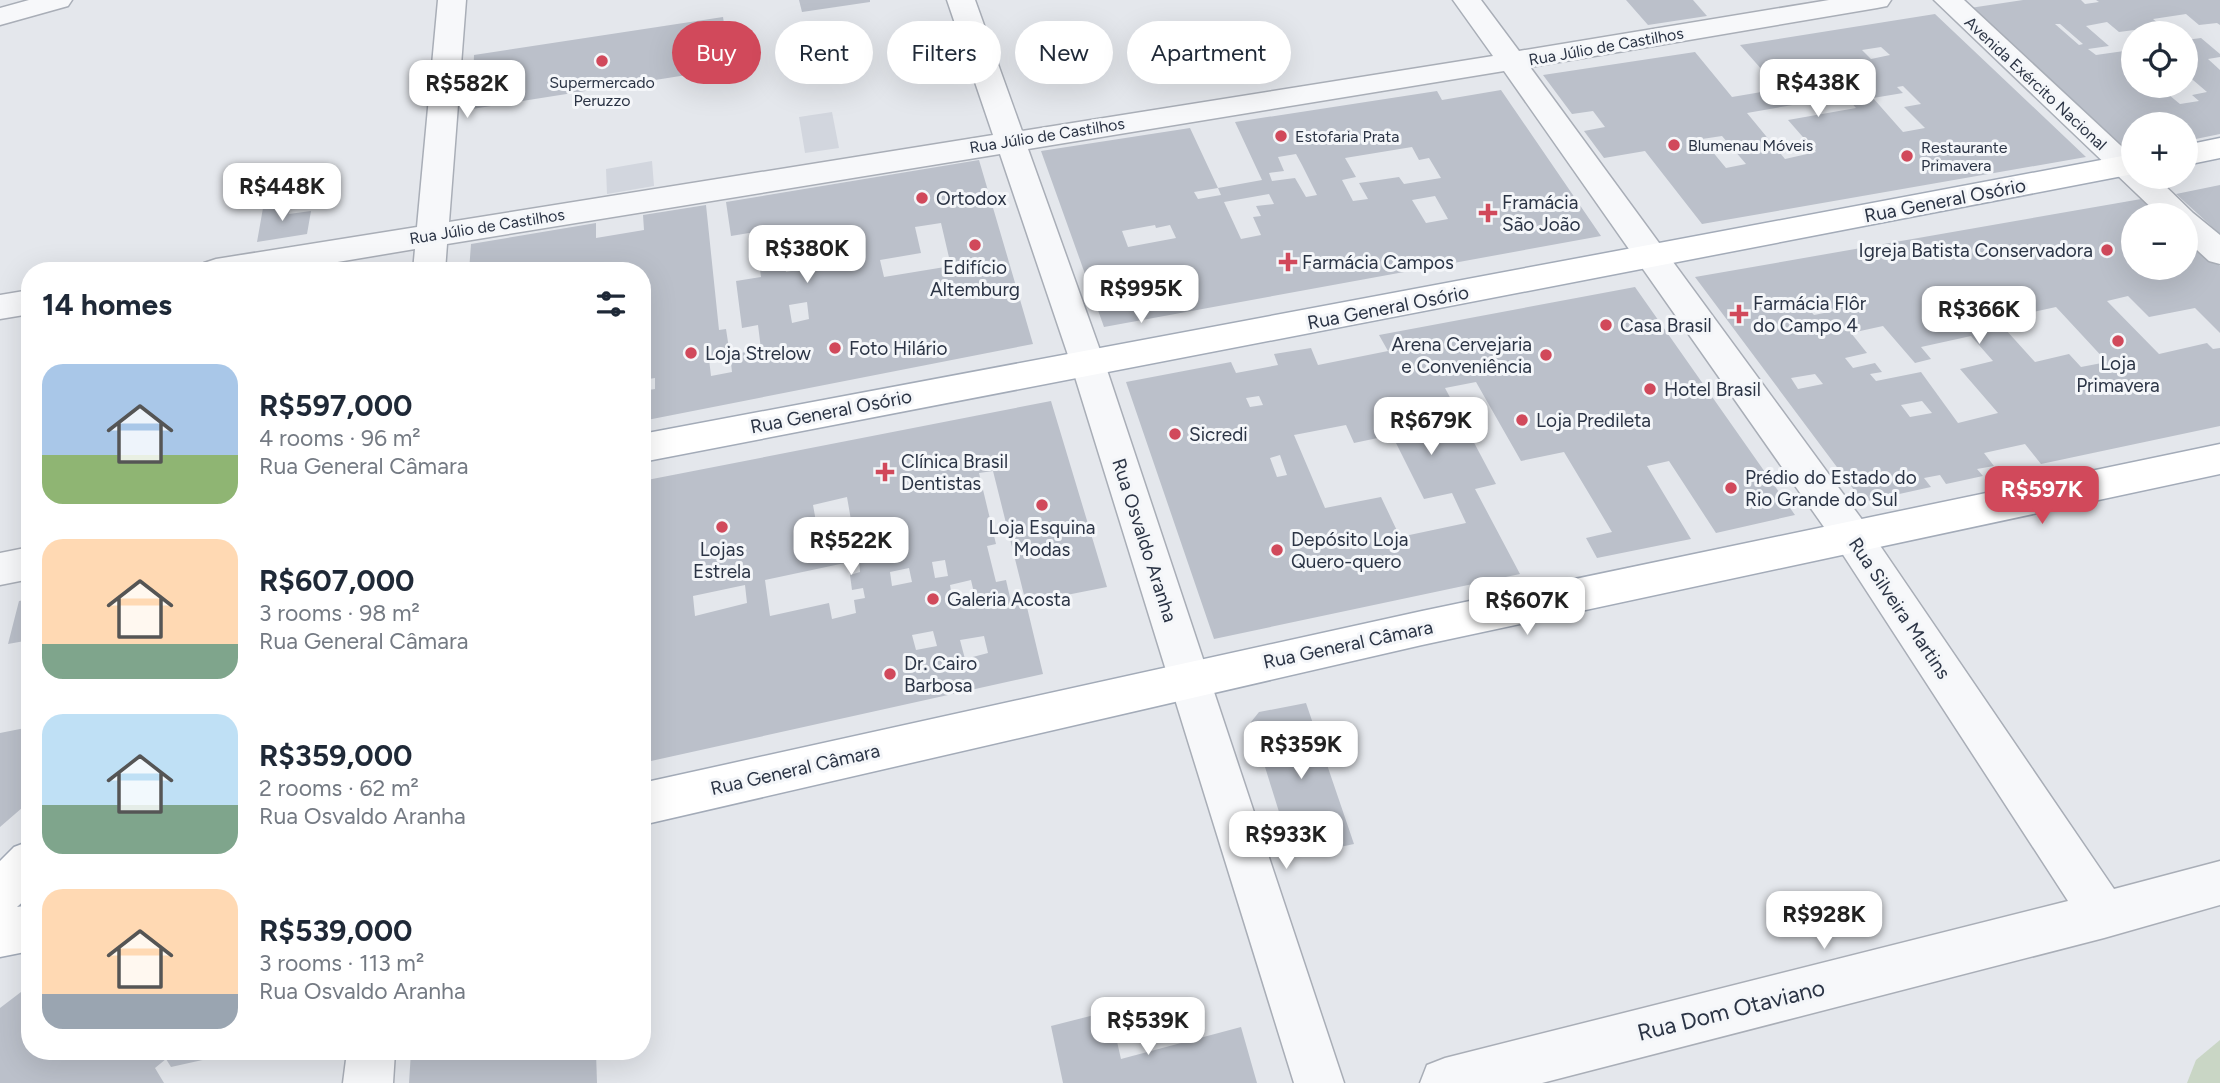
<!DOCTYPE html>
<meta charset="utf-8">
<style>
:root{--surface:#fff;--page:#f6f6f7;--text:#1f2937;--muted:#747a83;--accent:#d1495b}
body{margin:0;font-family:Figtree,sans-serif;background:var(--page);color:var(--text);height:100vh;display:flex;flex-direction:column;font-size:26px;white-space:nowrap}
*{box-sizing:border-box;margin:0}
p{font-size:23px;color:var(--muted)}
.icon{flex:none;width:38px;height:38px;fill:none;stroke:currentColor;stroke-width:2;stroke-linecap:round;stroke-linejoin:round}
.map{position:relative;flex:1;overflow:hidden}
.details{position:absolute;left:21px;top:262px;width:630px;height:798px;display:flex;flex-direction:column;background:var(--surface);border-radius:28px;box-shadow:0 7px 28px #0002}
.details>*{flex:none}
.guide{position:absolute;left:672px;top:21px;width:665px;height:63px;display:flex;gap:14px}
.buttons{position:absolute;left:2121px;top:21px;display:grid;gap:14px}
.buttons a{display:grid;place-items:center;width:77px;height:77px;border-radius:50%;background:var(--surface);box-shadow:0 7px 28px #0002;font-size:35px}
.price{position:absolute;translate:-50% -60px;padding:0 16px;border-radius:14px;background:#fff;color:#222;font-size:23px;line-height:46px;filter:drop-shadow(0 2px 4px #0008)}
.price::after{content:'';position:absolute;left:50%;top:42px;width:21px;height:16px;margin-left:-10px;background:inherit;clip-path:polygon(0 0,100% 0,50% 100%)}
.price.current{background:var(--accent);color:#fff}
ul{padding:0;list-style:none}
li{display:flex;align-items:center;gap:21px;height:175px;padding:0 21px}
li span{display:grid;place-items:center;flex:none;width:196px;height:140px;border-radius:21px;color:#555}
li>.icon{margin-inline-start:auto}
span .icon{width:84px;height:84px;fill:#fffc;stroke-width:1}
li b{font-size:30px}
h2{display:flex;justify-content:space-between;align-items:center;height:84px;padding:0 21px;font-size:30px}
.pill{padding:0 24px;border-radius:32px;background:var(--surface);box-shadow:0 7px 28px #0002;font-size:24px;line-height:63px}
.pill.current{background:var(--accent);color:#fff}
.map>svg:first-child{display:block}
</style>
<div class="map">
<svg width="2220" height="1083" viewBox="0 0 2220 1083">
<rect width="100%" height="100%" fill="#e4e7ec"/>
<path fill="#d2d6de" d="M832 112 839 148 805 153 799 117Z
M652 161 654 186 607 194 606 169Z"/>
<path fill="#c9d6c5" d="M2220 1040V1083H2187L2196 1060Z"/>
<path fill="#bbc0ca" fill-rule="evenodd" d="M799 0H870V2L802 12Z
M1626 0H1693L1707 16 1648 25Z
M2023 0H2081L2085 4 2099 2 2096 0H2220V25L2217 23 2199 25 2186 14 2153 19 2170 33H2148L2142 29 2119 32 2107 22 2086 26 2109 46 2088 49 2096 55 2124 51 2133 59V86H2158L2180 104 2199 101 2192 95 2207 92 2186 74V40L2201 38 2220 54V57L2208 59 2220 70V134L2186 141V124H2133V151L2127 152 1970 8ZM2055 24H2060L2083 44 2079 45Z
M1935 14 2086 157 1702 224 1645 151 1604 158 1584 131 1605 127 1593 111 1572 114 1543 75 1695 52 1732 97 1779 89 1776 86 1792 83 1787 76 1771 80 1740 45ZM1881 47 1890 55 1871 59 1862 50ZM1818 65 1827 74 1841 72 1856 88 1841 91 1856 108 1788 120 1816 152 1785 159 1747 113 1833 98 1805 67ZM1903 86 1921 104 1904 107 1925 128 1903 132 1873 98 1903 93 1897 87ZM1722 136 1746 164 1726 168 1702 139Z
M723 17 731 68 472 109 474 55Z
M1501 90 1601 236 1104 327 1041 151 1190 128 1218 188 1194 192 1198 199 1221 195 1218 188 1262 180 1235 122 1437 91 1442 100ZM1412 147 1419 160 1429 158 1441 178 1404 184 1399 177 1359 183 1368 199 1353 201 1342 180 1356 177 1345 158ZM1296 154 1302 165 1317 195 1306 197 1295 178 1272 181 1269 173 1284 171 1278 157ZM1269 194 1274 204 1256 206 1261 216 1253 217 1261 235 1241 239 1224 202ZM1435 196 1448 219 1426 223 1412 200ZM1155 225 1156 228 1170 225 1176 238 1128 247 1122 231ZM1144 269 1153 293 1139 295 1130 271Z
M979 160 1033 344 642 421V391L655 389V378L642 380V311L650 309 648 288 642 289V271H597V264L581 267 582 271H469L471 244 596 223V238L644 230 643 215 706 205 719 330 726 329 730 355 709 359 711 376 732 372 730 355 761 349 758 325 742 328 736 281 761 277 755 232 731 236 726 202ZM941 223 951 266 884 277 880 260 921 253 915 227ZM799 253 801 269 786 272 784 256ZM807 302 809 319 792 323 789 305Z
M2220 185V234L2176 194Z
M2147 198 2165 215H2133V268H2186V235L2220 266V333L2195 308 2149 317 2128 296 2107 301 2159 354 2207 343 2213 349 2220 348V426L2041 464 2025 444 1984 453 1994 466 1977 469 1983 476 1946 484 1940 475 1924 478 1931 487 1863 502 1695 277ZM1827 303 1834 311 1814 315 1807 307ZM2056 307 2107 362 2081 367 2069 354 2035 362 1997 320ZM1883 326 1915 363 1931 359 1921 347 1971 336 1993 361 1960 369 1998 413 1958 423 1921 372 1876 381 1870 374 1882 372 1875 363 1853 368 1845 358 1867 353 1851 333ZM1815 374 1823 384 1798 389 1791 378ZM1922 401 1932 413 1910 417 1901 405Z
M291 204 289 214 311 211 307 234 257 242 263 208Z
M1635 287 1795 515 1716 533 1669 461 1647 466 1691 539 1597 558 1586 538 1612 532 1564 452 1521 461 1476 382 1445 388 1496 484 1475 489 1520 574 1214 639 1126 382 1231 362 1236 373 1278 365 1274 354 1311 348 1318 365 1388 351 1379 335ZM1259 396 1263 405 1250 407 1246 398ZM1346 425 1354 443 1392 435 1424 499 1452 493 1466 523 1400 537 1381 497 1325 508 1294 435ZM1280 455 1287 475 1277 477 1270 458Z
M1051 401 1107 587 1026 603 993 471 979 473 996 544 987 546 996 582 1006 580 1012 606 1026 603 1043 674 642 763V481ZM847 497 851 520 817 527 813 505ZM859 560 860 572 850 575 852 590 863 588 865 598 854 600 856 613 832 619 829 603 770 616 765 580ZM945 560 948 576 935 578 932 562ZM909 568 912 582 892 586 890 572ZM971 580 974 593 952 597 950 585ZM745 585 747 603 695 616 693 596ZM933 631 937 646 916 650 912 635ZM984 636 988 653 965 659 960 640Z
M30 599V640L8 644 19 601Z
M1306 703 1354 844 1293 857 1251 722 1259 712Z
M30 727V801L0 827V733Z
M21 992 30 1008V1052L234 1053 171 1067 166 1059 155 1068 164 1083H0V1008Z
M1110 1011 1121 1059 1241 1027 1257 1083H1063L1051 1026Z
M411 1052H596L597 1083H409Z"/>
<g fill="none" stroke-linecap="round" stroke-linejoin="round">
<defs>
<path id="minor" d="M29 0H72L68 6 0 25V8Z
M438 0H466L449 222 993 135 947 0H975L1022 131 1493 56 1453 0H1481L1519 51 1829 0H1891L1887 6 1877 8 1530 67 1866 525 2114 889 2220 861V905L2104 938 1542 1083H1420L1427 1065 1445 1058 2068 901 1838 547 1504 71 1028 149 1105 364 1344 1083H1294L1071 364 1000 154 447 244 445 271H413L415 249 284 271H200L204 263 216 259 417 227Z
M1934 0H1964L2133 157V177H2156L2193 213 2220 235V264L2209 261 2186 240V215H2159Z
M30 290V314L0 319V295Z
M30 547V579L0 585V553Z
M347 1052H395L393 1083H343Z"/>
<path id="major" d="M2220 138V158L2186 165V145Z
M2133 154V174L642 462V434Z
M2220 444V474L1422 645 642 825V783L1422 611Z
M30 841V895L17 907 30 905V951L0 957V861L14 847Z"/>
</defs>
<use href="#minor" stroke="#a9aeb7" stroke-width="3"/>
<use href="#major" stroke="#a3abb8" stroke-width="3"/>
<use href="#minor" fill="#f7f8fa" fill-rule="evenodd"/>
<use href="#major" fill="#fff" fill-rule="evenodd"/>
</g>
<g fill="#d1495b" stroke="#f4f6f9" stroke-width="2.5">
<circle cx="602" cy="61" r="7"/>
<circle cx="1281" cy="136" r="7"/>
<circle cx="1674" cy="145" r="7"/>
<circle cx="1907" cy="156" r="7"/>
<circle cx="922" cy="198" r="7"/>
<path d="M1484.5 202.5h7v7h7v7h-7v7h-7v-7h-7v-7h7z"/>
<circle cx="975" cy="245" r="7"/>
<circle cx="2107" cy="250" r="7"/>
<path d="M1284.5 251.5h7v7h7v7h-7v7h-7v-7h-7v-7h7z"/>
<path d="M1735.5 303.5h7v7h7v7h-7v7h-7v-7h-7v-7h7z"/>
<circle cx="1606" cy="325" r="7"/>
<circle cx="2118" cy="341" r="7"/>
<circle cx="835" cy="348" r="7"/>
<circle cx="691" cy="353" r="7"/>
<circle cx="1546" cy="355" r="7"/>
<circle cx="1650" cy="389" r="7"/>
<circle cx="1522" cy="420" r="7"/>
<circle cx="1175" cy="434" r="7"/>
<path d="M881.5 461.5h7v7h7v7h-7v7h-7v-7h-7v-7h7z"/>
<circle cx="1731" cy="488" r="7"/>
<circle cx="1042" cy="505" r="7"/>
<circle cx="722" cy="527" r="7"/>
<circle cx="1277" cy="550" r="7"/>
<circle cx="933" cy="599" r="7"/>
<circle cx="890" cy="674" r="7"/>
</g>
<g text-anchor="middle" stroke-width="6" stroke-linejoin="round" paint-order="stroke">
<g font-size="16" fill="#2b3445" stroke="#f4f6f9">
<text transform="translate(1606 46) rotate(-10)" y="6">Rua Júlio de Castilhos</text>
<text transform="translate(2036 83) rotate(43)" y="6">Avenida Exército Nacional</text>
<text transform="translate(1047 135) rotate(-9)" y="6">Rua Júlio de Castilhos</text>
<text transform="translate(487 226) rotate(-9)" y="6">Rua Júlio de Castilhos</text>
</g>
<g font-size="16" fill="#2b3445" stroke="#f4f6f9" text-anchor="start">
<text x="602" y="88" text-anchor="middle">Supermercado<tspan x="602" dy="18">Peruzzo</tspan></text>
<text x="1295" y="142">Estofaria Prata</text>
<text x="1688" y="151">Blumenau Móveis</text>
<text x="1921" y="153">Restaurante<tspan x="1921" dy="18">Primavera</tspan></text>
</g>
<g font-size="19" fill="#2b3445" stroke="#f4f6f9" text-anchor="start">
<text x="936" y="205">Ortodox</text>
<text x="1502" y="209">Framácia<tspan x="1502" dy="22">São João</tspan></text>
<text x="2093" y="257" text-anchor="end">Igreja Batista Conservadora</text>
<text x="1302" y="269">Farmácia Campos</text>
<text x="975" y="274" text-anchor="middle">Edifício<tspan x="975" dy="22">Altemburg</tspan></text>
<text x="1753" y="310">Farmácia Flôr<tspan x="1753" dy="22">do Campo 4</tspan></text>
<text x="1620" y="332">Casa Brasil</text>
<text x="1532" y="351" text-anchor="end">Arena Cervejaria<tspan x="1532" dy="22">e Conveniência</tspan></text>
<text x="849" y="355">Foto Hilário</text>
<text x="705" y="360">Loja Strelow</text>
<text x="2118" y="370" text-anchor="middle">Loja<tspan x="2118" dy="22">Primavera</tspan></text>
<text x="1664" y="396">Hotel Brasil</text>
<text x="1536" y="427">Loja Predileta</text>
<text x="1189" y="441">Sicredi</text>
<text x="901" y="468">Clínica Brasil<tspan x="901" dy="22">Dentistas</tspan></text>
<text x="1745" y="484">Prédio do Estado do<tspan x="1745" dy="22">Rio Grande do Sul</tspan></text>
<text x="1042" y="534" text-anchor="middle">Loja Esquina<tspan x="1042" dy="22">Modas</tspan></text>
<text x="1291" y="546">Depósito Loja<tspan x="1291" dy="22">Quero-quero</tspan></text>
<text x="722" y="556" text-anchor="middle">Lojas<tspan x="722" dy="22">Estrela</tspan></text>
<text x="947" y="606">Galeria Acosta</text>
<text x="904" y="670">Dr. Cairo<tspan x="904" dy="22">Barbosa</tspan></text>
</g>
<g font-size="19" fill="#2b3445" stroke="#f4f6f9">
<text transform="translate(1945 200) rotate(-11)" y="7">Rua General Osório</text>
<text transform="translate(1388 307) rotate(-11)" y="7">Rua General Osório</text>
<text transform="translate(831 411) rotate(-11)" y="7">Rua General Osório</text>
<text transform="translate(1145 540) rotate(72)" y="7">Rua Osvaldo Aranha</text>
<text transform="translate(1900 608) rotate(56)" y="7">Rua Silveira Martins</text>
<text transform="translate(1348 644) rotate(-12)" y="7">Rua General Câmara</text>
<text transform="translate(795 769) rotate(-13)" y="7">Rua General Câmara</text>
</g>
<g font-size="23" fill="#2b3445" stroke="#f4f6f9">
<text transform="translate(1731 1010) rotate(-14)" y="8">Rua Dom Otaviano</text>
</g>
</g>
</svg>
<div class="buttons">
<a><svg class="icon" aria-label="locate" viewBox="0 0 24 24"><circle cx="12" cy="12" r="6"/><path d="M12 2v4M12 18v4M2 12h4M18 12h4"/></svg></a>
<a>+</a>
<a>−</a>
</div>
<b class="price" style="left:1818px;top:119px">R$438K</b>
<b class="price" style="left:467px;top:120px">R$582K</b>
<b class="price" style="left:282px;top:223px">R$448K</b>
<b class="price" style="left:807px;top:285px">R$380K</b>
<b class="price" style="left:1141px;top:325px">R$995K</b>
<b class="price" style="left:1979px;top:346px">R$366K</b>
<b class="price" style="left:1431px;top:457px">R$679K</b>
<b class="price current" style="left:2042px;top:526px">R$597K</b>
<b class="price" style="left:851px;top:577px">R$522K</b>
<b class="price" style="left:1527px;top:637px">R$607K</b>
<b class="price" style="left:1301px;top:781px">R$359K</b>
<b class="price" style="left:1286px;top:871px">R$933K</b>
<b class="price" style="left:1824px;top:951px">R$928K</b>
<b class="price" style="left:1148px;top:1057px">R$539K</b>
<div class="guide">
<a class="pill current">Buy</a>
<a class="pill">Rent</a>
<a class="pill">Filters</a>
<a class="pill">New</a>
<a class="pill">Apartment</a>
</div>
<section class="details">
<h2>14 homes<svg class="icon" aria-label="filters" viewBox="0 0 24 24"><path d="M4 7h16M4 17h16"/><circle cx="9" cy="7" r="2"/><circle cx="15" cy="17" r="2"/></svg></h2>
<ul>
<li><span style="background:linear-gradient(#a9c7e8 65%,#8fb573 0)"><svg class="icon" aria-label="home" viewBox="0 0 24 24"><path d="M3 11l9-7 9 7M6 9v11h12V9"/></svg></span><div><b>R$597,000</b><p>4 rooms · 96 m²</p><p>Rua General Câmara</p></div></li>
<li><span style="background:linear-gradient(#ffd9b3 75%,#7fa58c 0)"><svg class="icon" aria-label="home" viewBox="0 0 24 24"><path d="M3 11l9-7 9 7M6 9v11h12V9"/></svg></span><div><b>R$607,000</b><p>3 rooms · 98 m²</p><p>Rua General Câmara</p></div></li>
<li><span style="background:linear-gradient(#bfe0f5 65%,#7fa58c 0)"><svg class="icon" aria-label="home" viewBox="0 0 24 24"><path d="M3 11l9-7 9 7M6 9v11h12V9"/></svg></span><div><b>R$359,000</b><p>2 rooms · 62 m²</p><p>Rua Osvaldo Aranha</p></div></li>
<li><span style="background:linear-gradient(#ffd9b3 75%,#9aa5b1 0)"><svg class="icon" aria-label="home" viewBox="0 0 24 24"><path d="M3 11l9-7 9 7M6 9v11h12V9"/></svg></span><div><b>R$539,000</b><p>3 rooms · 113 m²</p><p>Rua Osvaldo Aranha</p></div></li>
</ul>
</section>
</div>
